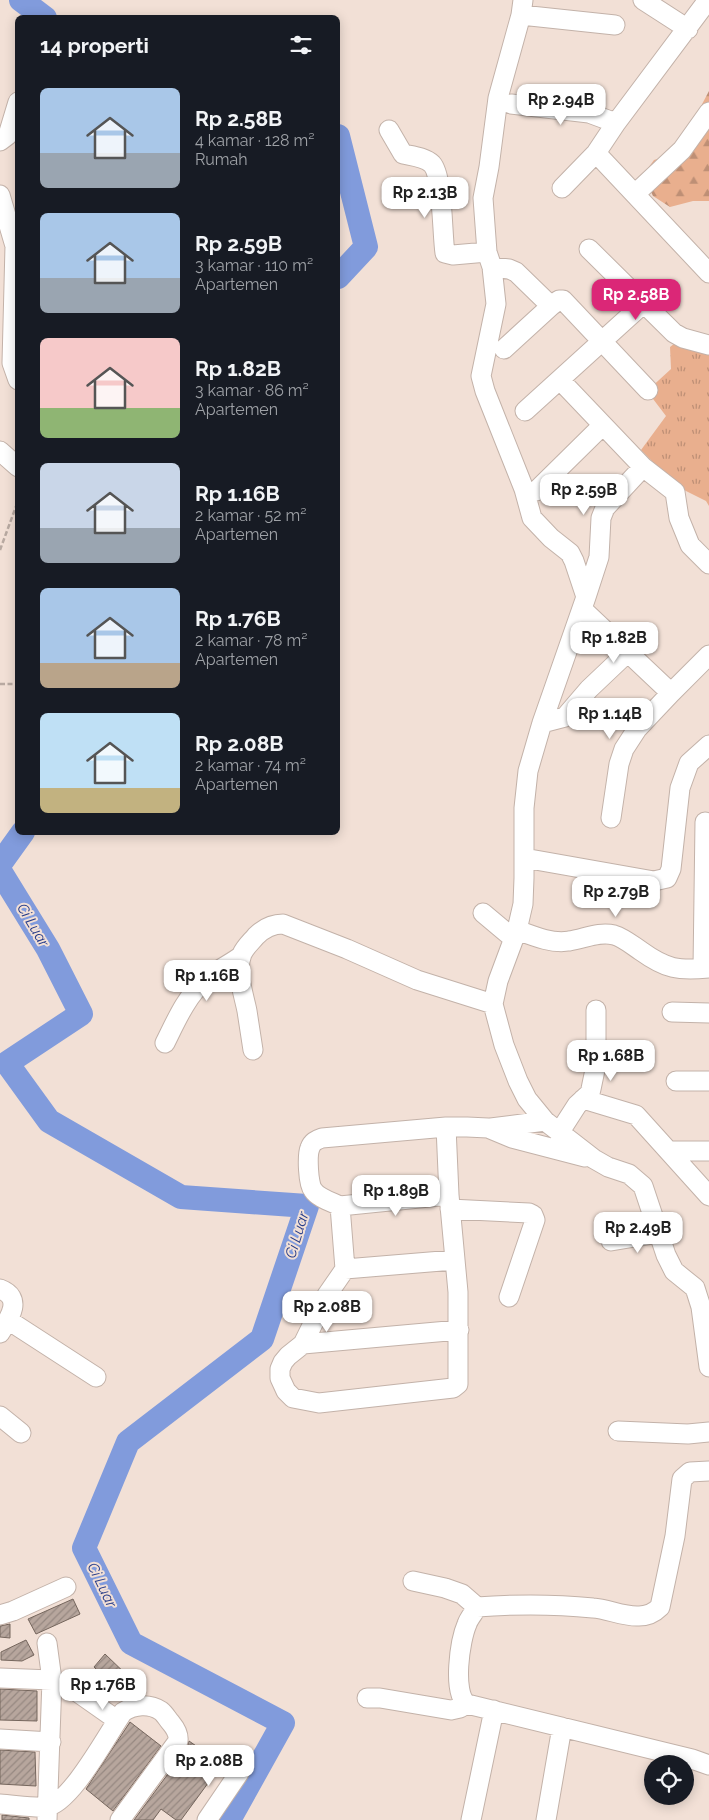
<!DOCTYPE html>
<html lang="id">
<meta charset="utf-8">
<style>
:root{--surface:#171b24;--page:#242831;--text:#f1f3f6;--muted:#9ea1a6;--accent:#db2777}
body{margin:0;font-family:Raleway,sans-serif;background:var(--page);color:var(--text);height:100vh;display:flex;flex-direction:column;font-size:19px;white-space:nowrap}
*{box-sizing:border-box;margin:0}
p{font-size:16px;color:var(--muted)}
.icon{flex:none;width:28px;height:28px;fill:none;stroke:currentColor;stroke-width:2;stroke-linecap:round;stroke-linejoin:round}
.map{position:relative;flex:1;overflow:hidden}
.sheet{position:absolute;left:15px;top:15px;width:325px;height:820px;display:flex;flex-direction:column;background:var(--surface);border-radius:8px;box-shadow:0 2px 12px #0003}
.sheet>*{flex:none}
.buttons{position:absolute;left:644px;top:1755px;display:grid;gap:10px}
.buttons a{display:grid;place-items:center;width:50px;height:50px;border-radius:50%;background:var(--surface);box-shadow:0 2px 12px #0003;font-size:25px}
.price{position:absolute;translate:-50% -42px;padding:0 11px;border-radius:10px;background:#fff;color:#222;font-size:16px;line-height:32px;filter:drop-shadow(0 1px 2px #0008)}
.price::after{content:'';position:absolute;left:50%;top:30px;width:15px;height:11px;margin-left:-8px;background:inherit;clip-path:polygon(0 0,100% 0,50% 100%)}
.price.active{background:var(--accent);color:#fff}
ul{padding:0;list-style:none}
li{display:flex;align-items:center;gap:15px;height:125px;padding:0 25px}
li span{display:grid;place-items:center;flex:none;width:140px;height:100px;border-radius:8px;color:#555}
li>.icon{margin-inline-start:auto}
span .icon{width:60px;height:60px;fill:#fffc;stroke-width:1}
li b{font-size:21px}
h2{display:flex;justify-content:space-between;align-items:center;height:60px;padding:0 25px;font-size:21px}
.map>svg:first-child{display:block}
</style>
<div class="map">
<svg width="709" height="1820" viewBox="0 0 709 1820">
<defs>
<pattern id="grass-tufts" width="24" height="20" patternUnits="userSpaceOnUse" patternTransform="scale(1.25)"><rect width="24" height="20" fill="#e9af8e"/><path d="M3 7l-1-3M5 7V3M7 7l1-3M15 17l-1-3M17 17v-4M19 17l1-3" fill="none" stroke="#be8f75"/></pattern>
<pattern id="forest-firs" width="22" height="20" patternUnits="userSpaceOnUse" patternTransform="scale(1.25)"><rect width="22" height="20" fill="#e9af8e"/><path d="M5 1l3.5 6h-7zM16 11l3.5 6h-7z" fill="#be8f75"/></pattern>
<pattern id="building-hatch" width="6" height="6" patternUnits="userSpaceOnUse" patternTransform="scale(1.25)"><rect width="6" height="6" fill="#b7a69d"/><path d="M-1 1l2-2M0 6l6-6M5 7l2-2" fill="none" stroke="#968881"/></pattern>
</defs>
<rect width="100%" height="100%" fill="#f2e0d6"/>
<path fill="url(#grass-tufts)" d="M679 340 709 347V506L706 501 676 486 641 450 666 416 647 391 671 369 670 347Z"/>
<path fill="url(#forest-firs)" d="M709 91V201H693L670 207 653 196 643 175 654 160 693 147 706 126 700 108Z"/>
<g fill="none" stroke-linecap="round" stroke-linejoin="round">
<path stroke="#819bdc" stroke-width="24" d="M21 0 45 18
M338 136 366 247 338 277
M0 864 23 832
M0 871 48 949 81 1014 7 1063 49 1121 181 1197 307 1206 262 1339 128 1442 84 1548 131 1643 283 1723 229 1820"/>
</g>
<path fill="url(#building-hatch)" stroke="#75665d" d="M73 1599 80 1614 36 1634 28 1619Z
M10 1624V1638L0 1637V1626Z
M26 1640 34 1655 22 1661 1 1660V1652Z
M105 1654 132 1680 121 1693 94 1667Z
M0 1689 37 1691V1721L0 1720Z
M130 1722 161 1746 113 1811 86 1789Z
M189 1741 222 1764 181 1820H176L161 1809 153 1820H134L187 1748Z
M0 1750 35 1752 36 1786 0 1784Z
M2 1815 29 1818V1820H2Z"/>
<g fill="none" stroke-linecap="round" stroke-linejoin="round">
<defs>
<path id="minor" d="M523 0 521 15 498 98 489 167 483 198 487 252 492 267 496 304 481 376 485 391 524 489 532 518 551 538 570 553 574 561 586 597 542 723 528 771 524 808V878L523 904 517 930 498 981 493 1004 504 1045 518 1081 527 1099 545 1121 594 1159 608 1167 629 1174 643 1186 666 1255 674 1271 695 1288 701 1307 709 1367
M643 0 688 29
M521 15 615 25
M511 104 589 113 616 123
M389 130 403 154C412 156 425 157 432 164 443 176 442 234 445 253L453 255 487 252
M0 141 8 135 18 102
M596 153 709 273
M562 188 596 153 616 123 708 0
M635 194 682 150 709 112
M0 195 15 246 12 363 18 380
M589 249 674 333 683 338 709 345
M492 267 509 269 516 272 551 306
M504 349 551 306 559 300H563L648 390
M560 380 643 467 675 492 679 518 690 545 709 564
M525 411 643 304
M0 451 18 467
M536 491 602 426
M586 597 599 557 601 518 605 508 643 467
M582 609 671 693
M542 723 565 717 589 689 627 653
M611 818 619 764 624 749 637 729 671 693 709 655
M524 858 654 881 667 878 671 869 680 788 689 763 709 745
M483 913 514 939
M517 930C533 936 552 944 569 941 584 939 599 931 614 935 624 938 632 945 641 951 666 969 678 971 709 968
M703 968 705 822
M672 1012 709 1013
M165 1043C176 1021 186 997 205 980 215 971 229 965 241 956
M253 1050C251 1037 249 1024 247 1011 244 995 235 971 242 954 245 947 251 942 256 936 264 928 272 924 283 924L347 949 417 980 493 1004
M676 1081H709
M583 1099 636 1115 709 1196
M446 1127 449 1195 458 1292V1384L453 1388 319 1403 293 1398 286 1391 280 1378V1369L283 1362 288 1356 303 1344 327 1295 345 1269 340 1206C332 1202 318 1198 313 1190 308 1184 307 1155 310 1148 312 1142 316 1140 322 1138L446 1127H467L488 1128 512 1138 585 1157
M491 1128 545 1121
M559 1133 577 1105 590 1093 591 1089 596 1065V1010
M670 1151H709
M340 1206 449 1195
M450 1209 529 1213 533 1215 535 1220 509 1297
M611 1241 659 1233
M345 1269 454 1260
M0 1289C24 1298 9 1319 0 1333
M8 1320 96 1377
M303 1344 459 1330
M0 1416 21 1433
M618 1431 688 1434 709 1432
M413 1581 445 1588 462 1594 477 1607C516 1604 554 1604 593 1608 608 1609 624 1617 639 1616 648 1616 654 1613 660 1607L675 1536 682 1479 690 1472 709 1471
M477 1607C474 1613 469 1618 467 1624 460 1640 452 1693 467 1704L692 1759 709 1765
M0 1615 13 1611 66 1587
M47 1643 52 1680 47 1820
M0 1678 52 1680 70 1687 117 1720
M367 1698H380L451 1710 460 1708 467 1704
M0 1739 51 1742
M0 1804C15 1805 32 1808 46 1807 71 1804 108 1733 123 1712 134 1705 149 1703 161 1711 165 1714 168 1720 171 1723 176 1729 179 1734 178 1741L120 1820
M207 1820 239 1773
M471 1820 494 1710
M546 1820 562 1727"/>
</defs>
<use href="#minor" stroke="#c3b2a9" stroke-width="21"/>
<path stroke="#b8a9a1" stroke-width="2.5" stroke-dasharray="5 2.5" stroke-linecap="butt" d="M0 550 18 501
M0 684H18"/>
<use href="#minor" stroke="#fff" stroke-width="19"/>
</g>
<g text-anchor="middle" stroke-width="4" stroke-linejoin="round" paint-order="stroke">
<g font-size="15" font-style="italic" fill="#253b88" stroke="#f2e0d6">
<text transform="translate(33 925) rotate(59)" y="5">Ci Luar</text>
<text transform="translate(297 1235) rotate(-73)" y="5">Ci Luar</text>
<text transform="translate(102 1585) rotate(64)" y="5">Ci Luar</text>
</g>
</g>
</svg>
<div class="buttons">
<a><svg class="icon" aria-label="locate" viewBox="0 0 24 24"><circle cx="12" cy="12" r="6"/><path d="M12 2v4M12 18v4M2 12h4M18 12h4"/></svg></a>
</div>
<b class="price" style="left:561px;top:126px">Rp 2.94B</b>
<b class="price" style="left:425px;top:219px">Rp 2.13B</b>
<b class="price active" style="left:636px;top:321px">Rp 2.58B</b>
<b class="price" style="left:584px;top:516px">Rp 2.59B</b>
<b class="price" style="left:614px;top:664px">Rp 1.82B</b>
<b class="price" style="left:610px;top:740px">Rp 1.14B</b>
<b class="price" style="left:616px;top:918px">Rp 2.79B</b>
<b class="price" style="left:207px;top:1002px">Rp 1.16B</b>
<b class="price" style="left:611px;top:1082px">Rp 1.68B</b>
<b class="price" style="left:396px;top:1217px">Rp 1.89B</b>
<b class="price" style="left:638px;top:1254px">Rp 2.49B</b>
<b class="price" style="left:327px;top:1333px">Rp 2.08B</b>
<b class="price" style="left:103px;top:1711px">Rp 1.76B</b>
<b class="price" style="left:209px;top:1787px">Rp 2.08B</b>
<section class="sheet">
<h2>14 properti<svg class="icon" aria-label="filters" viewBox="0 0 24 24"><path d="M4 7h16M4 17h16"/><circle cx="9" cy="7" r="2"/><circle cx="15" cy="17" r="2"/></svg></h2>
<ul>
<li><span style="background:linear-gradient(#a9c7e8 65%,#9aa5b1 0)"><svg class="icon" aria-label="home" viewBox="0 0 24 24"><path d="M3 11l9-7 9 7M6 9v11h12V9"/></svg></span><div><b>Rp 2.58B</b><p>4 kamar · 128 m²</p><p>Rumah</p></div></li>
<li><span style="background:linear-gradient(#a9c7e8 65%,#9aa5b1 0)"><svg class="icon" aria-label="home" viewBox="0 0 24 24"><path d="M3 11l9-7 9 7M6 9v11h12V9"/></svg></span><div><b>Rp 2.59B</b><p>3 kamar · 110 m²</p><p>Apartemen</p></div></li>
<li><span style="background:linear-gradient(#f6c9c9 70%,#8fb573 0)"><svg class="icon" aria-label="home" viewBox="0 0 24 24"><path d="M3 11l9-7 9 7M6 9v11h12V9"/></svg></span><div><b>Rp 1.82B</b><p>3 kamar · 86 m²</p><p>Apartemen</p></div></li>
<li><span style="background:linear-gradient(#c9d6e8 65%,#9aa5b1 0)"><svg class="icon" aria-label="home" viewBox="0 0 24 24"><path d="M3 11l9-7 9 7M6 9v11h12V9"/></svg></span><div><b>Rp 1.16B</b><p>2 kamar · 52 m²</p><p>Apartemen</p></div></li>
<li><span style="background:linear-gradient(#a9c7e8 75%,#b9a48a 0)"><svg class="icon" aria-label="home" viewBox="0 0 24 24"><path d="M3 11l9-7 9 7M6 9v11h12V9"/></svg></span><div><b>Rp 1.76B</b><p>2 kamar · 78 m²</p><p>Apartemen</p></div></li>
<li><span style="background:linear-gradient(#bfe0f5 75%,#c2b280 0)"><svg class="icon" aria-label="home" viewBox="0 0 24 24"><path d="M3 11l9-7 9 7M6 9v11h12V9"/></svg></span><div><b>Rp 2.08B</b><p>2 kamar · 74 m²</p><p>Apartemen</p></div></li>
</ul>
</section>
</div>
